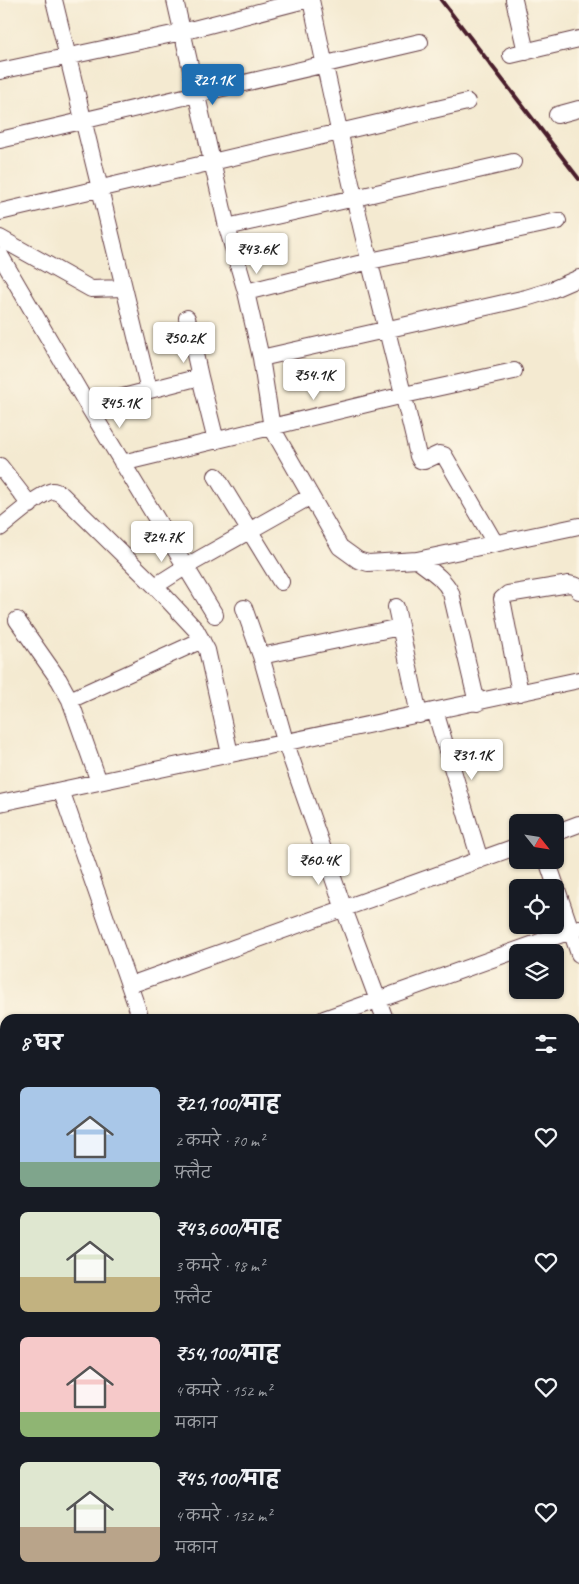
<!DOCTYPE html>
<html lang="hi">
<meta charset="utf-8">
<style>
:root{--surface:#171b24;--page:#242831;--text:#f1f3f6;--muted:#9ea1a6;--accent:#1f6fb2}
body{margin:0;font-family:Caveat,"Playpen Sans Deva",sans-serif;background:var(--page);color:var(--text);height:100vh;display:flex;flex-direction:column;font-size:19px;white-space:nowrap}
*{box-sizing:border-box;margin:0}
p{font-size:16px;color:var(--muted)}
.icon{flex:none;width:28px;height:28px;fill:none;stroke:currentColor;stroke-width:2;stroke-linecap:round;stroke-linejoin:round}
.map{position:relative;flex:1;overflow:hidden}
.panel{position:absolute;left:0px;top:1014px;width:580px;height:571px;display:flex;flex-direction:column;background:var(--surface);border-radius:15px 15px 0 0;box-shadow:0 1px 4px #0004}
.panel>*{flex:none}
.needle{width:32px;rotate:120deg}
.fabs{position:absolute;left:509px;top:814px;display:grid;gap:10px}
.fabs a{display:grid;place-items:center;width:55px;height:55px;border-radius:8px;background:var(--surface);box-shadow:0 1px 4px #0004;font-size:25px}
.price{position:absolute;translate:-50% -42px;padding:0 11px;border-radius:5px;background:#fff;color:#222;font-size:16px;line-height:32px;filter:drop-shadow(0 1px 2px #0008)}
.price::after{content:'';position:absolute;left:50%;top:30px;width:15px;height:11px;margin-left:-8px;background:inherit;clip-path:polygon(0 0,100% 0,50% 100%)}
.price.current{background:var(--accent);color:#fff}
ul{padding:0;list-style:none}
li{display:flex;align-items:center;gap:15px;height:125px;padding:0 20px}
li span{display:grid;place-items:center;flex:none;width:140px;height:100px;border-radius:8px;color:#555}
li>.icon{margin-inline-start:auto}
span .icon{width:60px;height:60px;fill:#fffc;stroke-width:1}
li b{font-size:21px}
h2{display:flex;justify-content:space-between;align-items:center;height:60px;padding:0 20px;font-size:21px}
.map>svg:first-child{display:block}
</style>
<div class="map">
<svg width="579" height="1584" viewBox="0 0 579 1584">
<rect width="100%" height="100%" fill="#fcf5e5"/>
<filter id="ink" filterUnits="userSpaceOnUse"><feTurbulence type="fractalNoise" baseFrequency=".02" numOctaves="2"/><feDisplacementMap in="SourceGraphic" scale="10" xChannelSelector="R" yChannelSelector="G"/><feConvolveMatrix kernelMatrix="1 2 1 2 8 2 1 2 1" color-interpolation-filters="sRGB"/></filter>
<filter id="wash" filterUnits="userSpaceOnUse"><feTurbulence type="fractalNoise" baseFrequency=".0096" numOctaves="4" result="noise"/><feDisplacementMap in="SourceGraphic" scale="20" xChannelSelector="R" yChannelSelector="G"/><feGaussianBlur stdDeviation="1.12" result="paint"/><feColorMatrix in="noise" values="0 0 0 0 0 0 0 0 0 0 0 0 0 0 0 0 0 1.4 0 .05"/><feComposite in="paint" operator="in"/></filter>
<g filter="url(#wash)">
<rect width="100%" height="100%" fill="#f4ead1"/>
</g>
<g filter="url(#ink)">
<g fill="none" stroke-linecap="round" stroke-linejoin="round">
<defs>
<path id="minor" d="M54 0 149 390
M175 0 227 227 246 292 261 358 272 428 340 547 358 560 368 563 417 560 579 526
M311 0C334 110 358 221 387 330 397 372 409 414 418 456L420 460 424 461 439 454 444 455 495 543
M514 0 526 52
M511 55 579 39
M0 71 182 32 305 0
M557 115 579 109
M0 140 420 42
M0 212 467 102
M227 227 513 162
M0 238 91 289 124 288
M0 255 88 406 215 615
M246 292 370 261 558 221
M187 318 200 377
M261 358 526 298 549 291 579 278
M88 406 200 377 216 441
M122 463 404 395 514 371
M0 466 30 505
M216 476 281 582
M0 528C10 520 41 493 52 491 56 491 59 493 62 495L155 586 196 630 207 650 230 754
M417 560C430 570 444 578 451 593L477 703
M155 586 185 567 311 496
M396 607 419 715
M244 608 261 656 285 741 344 909 385 1019
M17 620 59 680 70 700 99 782
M261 656 400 627
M520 693 502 599 508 594 569 584 577 586 579 591
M70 700 202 640
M435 711 480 860
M61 790 141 1019
M0 803 579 680
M555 833 579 824
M547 860 579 954
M130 985 518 846
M324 1019 579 928
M575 1041 579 1040
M575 1170 579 1168
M575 1241 579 1239
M575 1316 579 1314
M575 1391 579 1389
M575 1413 579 1420
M0 1418 5 1416
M575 1451 579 1448
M0 1510 5 1508
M575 1538 579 1535
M0 1561 5 1557
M94 1580 97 1584
M145 1580 148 1584
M484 1580 487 1584
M108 1584 114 1580
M261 1584 267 1580
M421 1584 427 1580
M514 1584 519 1580"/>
</defs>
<use href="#minor" stroke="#643d44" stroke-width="18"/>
<use href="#minor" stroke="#fff" stroke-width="16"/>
<path stroke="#4a1f2b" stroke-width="4" d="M441 0 579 179
M575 1092 579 1090
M575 1101 579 1100
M0 1311 5 1308
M0 1321 5 1319"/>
</g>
</g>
</svg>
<div class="fabs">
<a><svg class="needle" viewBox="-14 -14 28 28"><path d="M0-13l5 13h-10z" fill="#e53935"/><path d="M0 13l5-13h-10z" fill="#9ea1a6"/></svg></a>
<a><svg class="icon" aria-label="locate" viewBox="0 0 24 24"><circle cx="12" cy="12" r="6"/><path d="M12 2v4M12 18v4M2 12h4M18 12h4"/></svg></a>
<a><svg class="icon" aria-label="layers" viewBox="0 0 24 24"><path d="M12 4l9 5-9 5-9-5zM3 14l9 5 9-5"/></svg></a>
</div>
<b class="price current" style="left:213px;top:106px">₹21.1K</b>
<b class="price" style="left:257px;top:275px">₹43.6K</b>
<b class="price" style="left:184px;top:364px">₹50.2K</b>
<b class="price" style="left:314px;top:401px">₹54.1K</b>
<b class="price" style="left:120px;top:429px">₹45.1K</b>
<b class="price" style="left:162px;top:563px">₹24.7K</b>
<b class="price" style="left:472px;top:781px">₹31.1K</b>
<b class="price" style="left:319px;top:886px">₹60.4K</b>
<section class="panel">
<h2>8 घर<svg class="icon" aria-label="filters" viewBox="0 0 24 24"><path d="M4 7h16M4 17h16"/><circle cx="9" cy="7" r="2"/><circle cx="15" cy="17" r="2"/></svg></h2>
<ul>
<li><span style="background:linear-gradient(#a9c7e8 75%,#7fa58c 0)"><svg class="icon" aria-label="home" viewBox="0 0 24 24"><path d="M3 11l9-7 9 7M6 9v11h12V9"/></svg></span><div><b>₹21,100/माह</b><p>2 कमरे · 70 m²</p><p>फ़्लैट</p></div><svg class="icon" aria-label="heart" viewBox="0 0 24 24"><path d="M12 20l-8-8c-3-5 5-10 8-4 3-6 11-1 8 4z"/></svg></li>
<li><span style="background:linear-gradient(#dfe7d0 65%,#c2b280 0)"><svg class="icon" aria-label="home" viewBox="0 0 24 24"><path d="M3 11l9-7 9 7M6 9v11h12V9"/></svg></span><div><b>₹43,600/माह</b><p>3 कमरे · 98 m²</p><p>फ़्लैट</p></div><svg class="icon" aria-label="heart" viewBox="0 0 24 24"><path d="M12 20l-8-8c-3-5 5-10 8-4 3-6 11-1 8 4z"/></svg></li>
<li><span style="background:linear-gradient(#f6c9c9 75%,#8fb573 0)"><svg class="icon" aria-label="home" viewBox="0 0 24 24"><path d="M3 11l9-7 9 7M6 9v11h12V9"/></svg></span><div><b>₹54,100/माह</b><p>4 कमरे · 152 m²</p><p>मकान</p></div><svg class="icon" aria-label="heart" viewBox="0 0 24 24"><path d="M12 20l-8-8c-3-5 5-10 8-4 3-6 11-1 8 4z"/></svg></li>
<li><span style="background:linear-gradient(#dfe7d0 65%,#b9a48a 0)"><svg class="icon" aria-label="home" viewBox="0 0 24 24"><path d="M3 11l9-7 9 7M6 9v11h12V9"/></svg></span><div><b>₹45,100/माह</b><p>4 कमरे · 132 m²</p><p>मकान</p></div><svg class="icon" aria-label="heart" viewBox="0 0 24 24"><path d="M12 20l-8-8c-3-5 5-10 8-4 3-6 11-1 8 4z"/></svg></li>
</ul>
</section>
</div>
